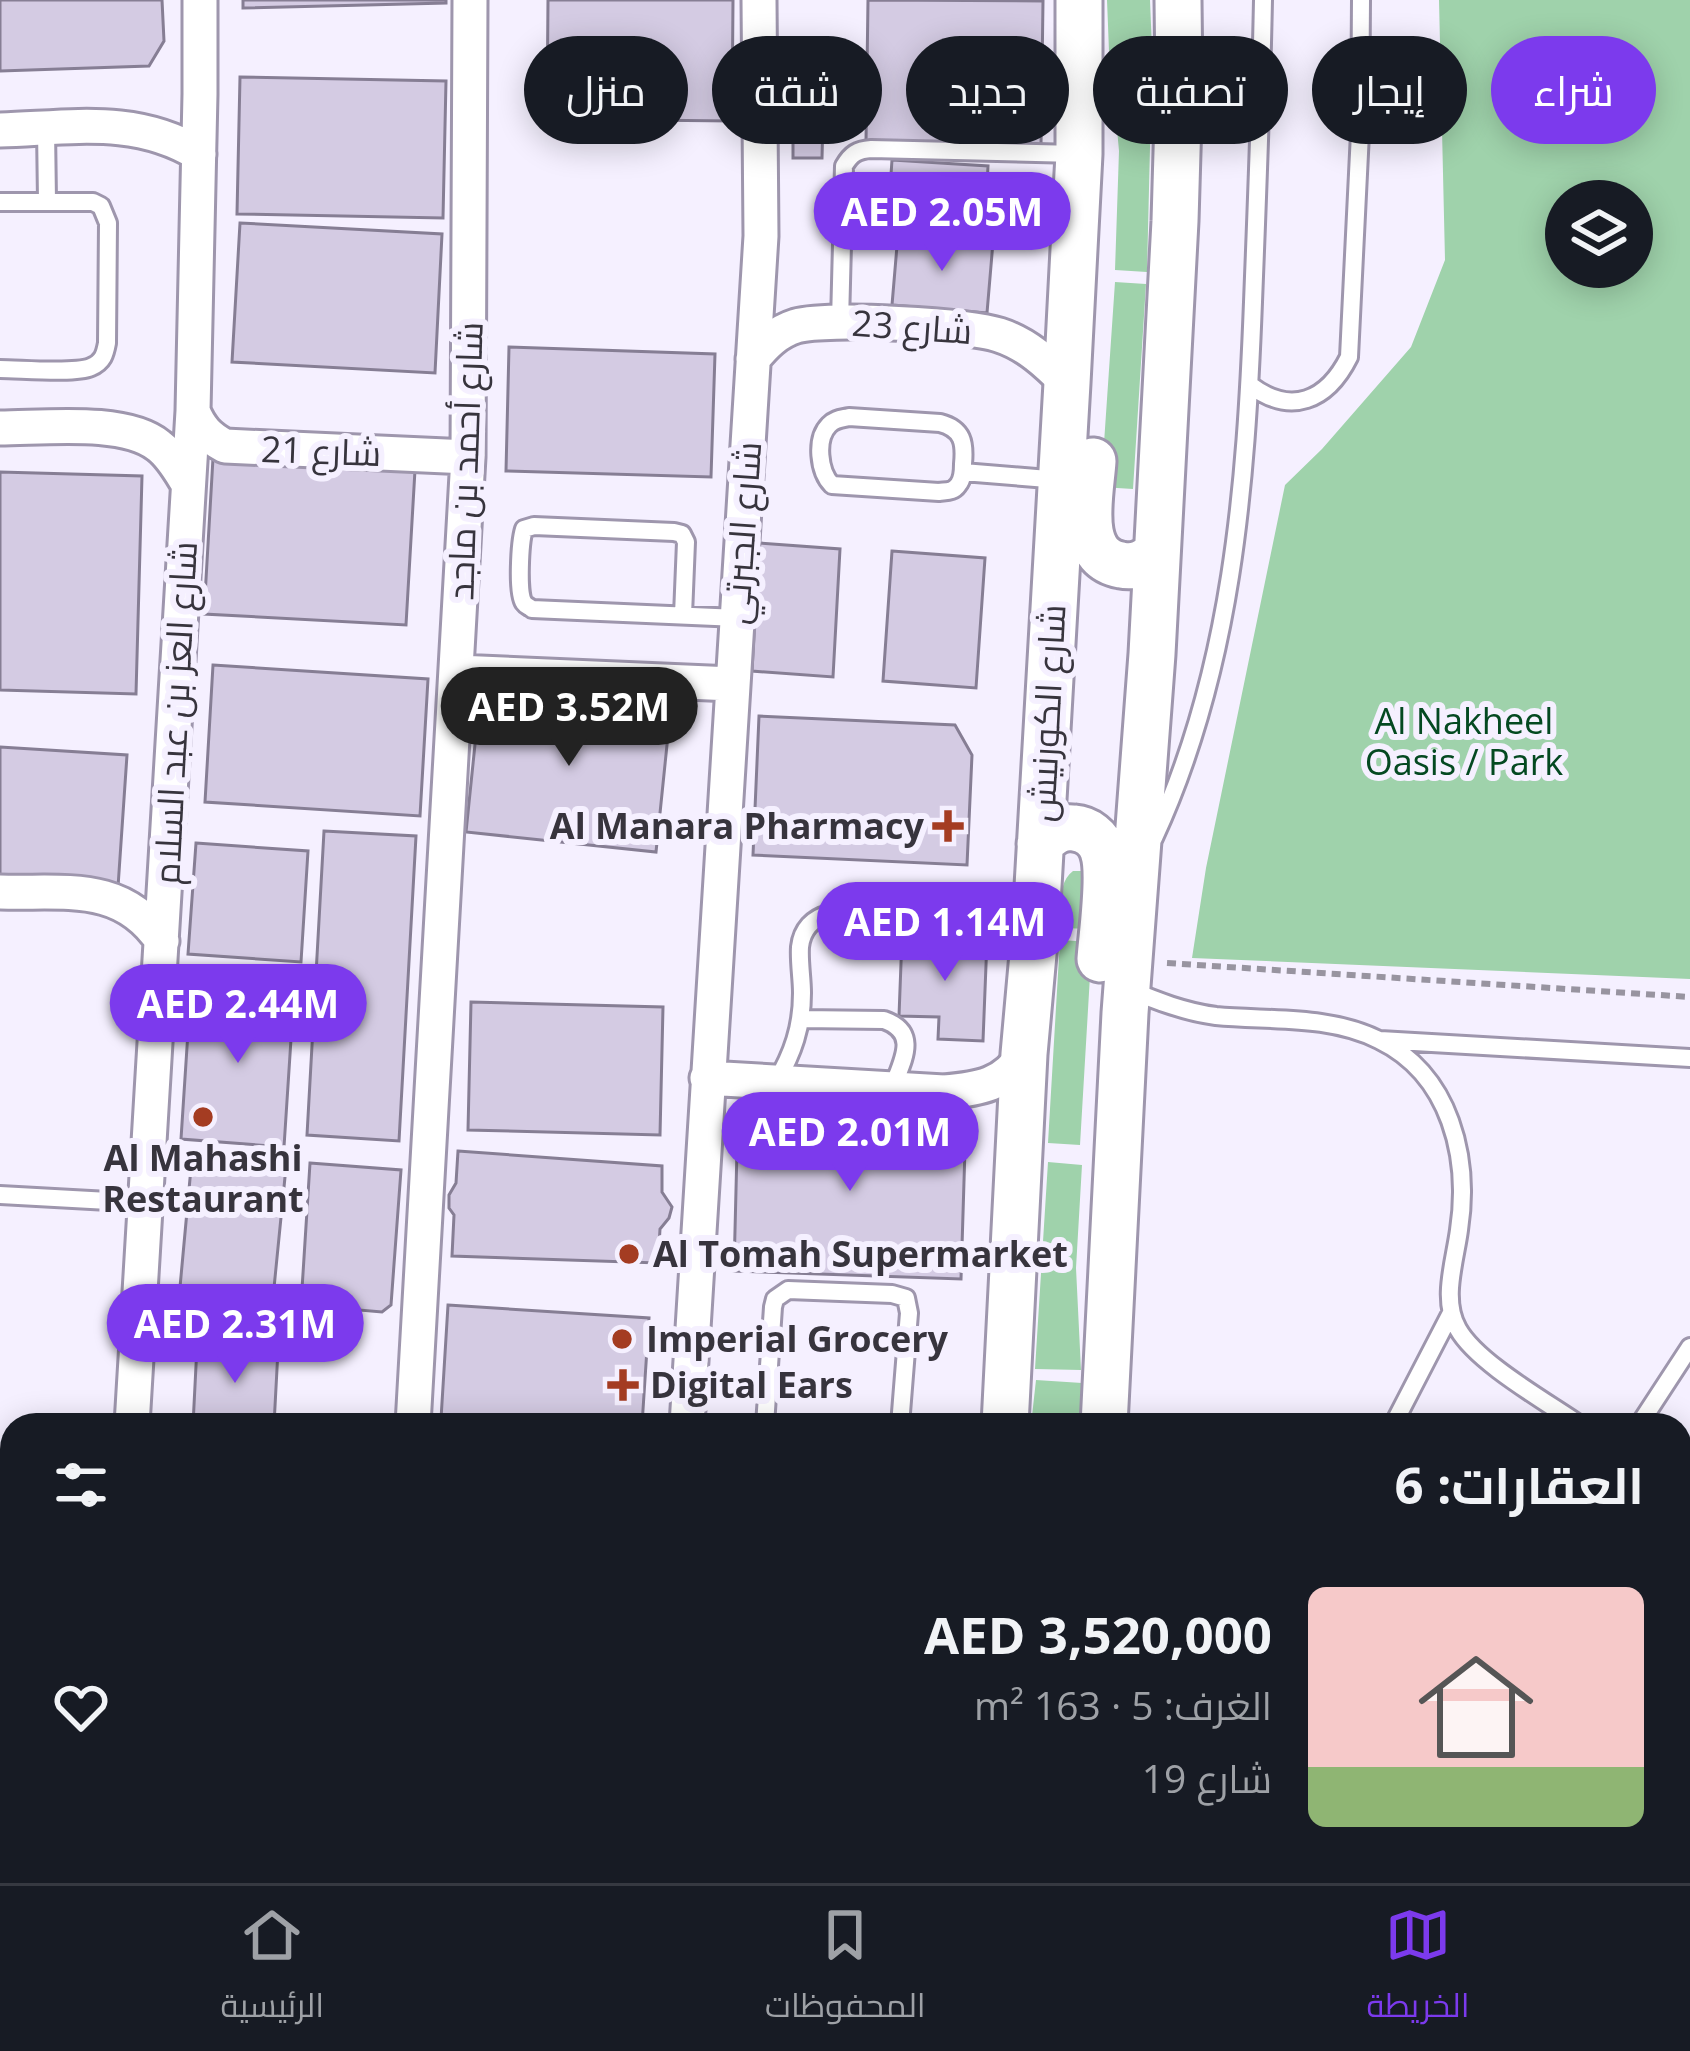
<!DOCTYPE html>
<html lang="ar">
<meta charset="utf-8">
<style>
:root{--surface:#171b24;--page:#20242c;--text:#f1f3f6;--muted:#9ea1a6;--line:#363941;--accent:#7c3aed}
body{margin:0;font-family:"Open Sans",Cairo,sans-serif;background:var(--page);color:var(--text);direction:rtl;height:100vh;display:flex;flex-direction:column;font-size:45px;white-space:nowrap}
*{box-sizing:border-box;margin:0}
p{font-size:39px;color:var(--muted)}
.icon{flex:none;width:66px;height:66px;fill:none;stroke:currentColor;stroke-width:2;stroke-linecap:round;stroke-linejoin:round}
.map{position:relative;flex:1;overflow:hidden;direction:ltr}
.panel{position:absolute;left:0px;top:1413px;width:1692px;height:471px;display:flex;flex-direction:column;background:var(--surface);border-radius:36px 36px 0 0;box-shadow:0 6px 30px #0003;direction:rtl}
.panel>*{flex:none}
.banner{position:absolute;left:36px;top:36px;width:1620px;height:108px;direction:rtl;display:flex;gap:24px}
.tools{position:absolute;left:1545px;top:180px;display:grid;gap:24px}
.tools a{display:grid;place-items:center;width:108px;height:108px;border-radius:50%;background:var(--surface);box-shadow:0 6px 30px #0003;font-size:60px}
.price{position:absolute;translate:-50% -102px;padding:0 27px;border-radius:42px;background:var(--accent);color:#fff;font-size:39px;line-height:78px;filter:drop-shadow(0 3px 6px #0008)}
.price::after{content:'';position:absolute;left:50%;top:72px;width:36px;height:27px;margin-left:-18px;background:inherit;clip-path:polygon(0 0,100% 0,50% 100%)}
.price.on{background:#222;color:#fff}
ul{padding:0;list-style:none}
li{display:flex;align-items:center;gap:36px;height:300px;padding:0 48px}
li+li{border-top:3px solid var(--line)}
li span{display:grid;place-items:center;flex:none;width:336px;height:240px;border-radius:18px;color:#555}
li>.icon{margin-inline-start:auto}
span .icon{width:144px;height:144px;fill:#fffc;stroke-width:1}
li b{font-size:51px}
h2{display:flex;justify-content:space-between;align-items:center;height:144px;padding:0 48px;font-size:51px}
.chip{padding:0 42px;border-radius:54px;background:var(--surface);box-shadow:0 6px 30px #0003;font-size:42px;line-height:108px}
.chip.on{background:var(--accent);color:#fff}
.menu{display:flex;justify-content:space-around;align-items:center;height:168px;border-top:3px solid var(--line);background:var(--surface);font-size:33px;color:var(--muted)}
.menu a{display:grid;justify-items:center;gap:6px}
.menu .on{color:var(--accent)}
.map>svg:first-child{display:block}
</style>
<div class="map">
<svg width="1690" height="1883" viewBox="0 0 1690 1883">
<rect width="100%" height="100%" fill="#f5f0ff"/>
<path fill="#9fd2ab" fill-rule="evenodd" d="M1107 0H1150L1152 50 1109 51Z
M1439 0H1690V979L1192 958 1206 868 1285 485 1322 449 1411 347 1445 260ZM1566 201H1632V267H1566Z
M1111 63 1152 64 1147 272 1115 270 1119 151Z
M1115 282 1146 284 1133 489 1101 487Z
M1073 871H1085L1092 929 1061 928C1061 908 1057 883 1073 871Z
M1060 940 1092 942 1080 1145 1048 1143Z
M1048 1162 1082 1165 1076 1268 1081 1370 1035 1369Z
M1036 1380 1082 1383 1080 1425H1031Z
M1198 1872H1384L1382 1883H1241Z"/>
<path fill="#d4cbe3" stroke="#867e94" stroke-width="3" d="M0 0H162L164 41 149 66 0 71Z
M243 0H446V3L243 8Z
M548 0H733L732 121 547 119Z
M868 0 1043 1 1041 145 866 142Z
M240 77 446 81 443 218 237 214Z
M793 118 823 119 822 158H793Z
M892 160 988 166 985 224 888 218Z
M240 223 442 234 435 373 232 362Z
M898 234 993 242 987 313 892 305Z
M509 347 715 354 711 477 506 471Z
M213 458 415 470 406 625 204 614Z
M0 472 142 476 136 694 0 690Z
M759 543 840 549 833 677 752 671Z
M892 551 985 558 976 688 883 681Z
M213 665 428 679 420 816 205 802Z
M481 686 671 706 656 852 466 832Z
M759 716 955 725 972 755 967 865 753 855Z
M0 747 127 755 118 887 0 878Z
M324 831 416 836 399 1141 307 1135Z
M196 843 308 851 301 962 188 954Z
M902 937 987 940 983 1041 938 1039 939 1017 899 1016Z
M191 986 294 993 284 1147 181 1139Z
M471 1002 663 1007 660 1135 468 1130Z
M738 1109 966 1116 961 1279 734 1271Z
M458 1151 662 1166V1192L672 1207 669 1218 660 1229 658 1263 452 1256 454 1215 449 1208V1195L456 1183Z
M192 1157 286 1167 272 1308 179 1298Z
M310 1163 401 1170 391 1305 382 1312 301 1305Z
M448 1305 649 1318 642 1425H530L441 1419Z
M197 1346 278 1350 274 1425H193Z
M1690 1733V1767L1680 1760V1746Z
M424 1872H634L633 1883H423Z
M708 1872H851L856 1878 855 1883H708Z"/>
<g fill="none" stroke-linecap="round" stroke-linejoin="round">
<defs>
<path id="lane" d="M46 129 47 201
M0 202H93L101 206 108 223 107 343C105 354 103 362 91 367 75 374 21 369 0 369
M840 322 844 166C851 154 857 150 871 149L1076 154
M1250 385C1291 416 1327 401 1349 357L1360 133 1361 0
M849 417 940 423C963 429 965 443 963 464 963 471 963 479 958 485 953 492 947 491 939 492L832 485C819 472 815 439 829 425 835 419 840 419 849 417Z
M963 472 1060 480
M683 615 686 542 682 534 674 532 534 526 524 529C520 542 517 593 524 603 526 606 530 607 532 609L738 618
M1154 838C1232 669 1246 486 1253 302 1257 201 1261 101 1263 0
M1128 989C1157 1001 1185 1012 1216 1016 1270 1021 1329 1015 1379 1040 1451 1075 1470 1158 1459 1230 1455 1261 1441 1300 1458 1329 1477 1363 1547 1402 1580 1425
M801 1019 884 1020C921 1033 901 1063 892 1089
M1380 1040 1690 1058
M776 1082C793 1053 802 1027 802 993 802 978 799 962 800 947 802 929 813 918 829 914 857 908 910 921 941 924 972 926 1003 924 1035 921
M0 1195 145 1203
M765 1425 773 1307 775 1299 788 1290 892 1294 906 1298 909 1313 900 1425
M1393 1425 1451 1313
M1639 1425 1690 1347
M1680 1496 1690 1503
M1680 1818 1690 1808
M1575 1872 1590 1883
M201 1883 202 1872
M308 1883 309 1872
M1523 1883 1531 1872"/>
<path id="street" d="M0 130C70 128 136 115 199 154
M753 359C765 344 777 332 796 326 827 317 969 325 999 335 1027 344 1047 363 1067 383
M193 411C200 428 208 437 225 446L468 457
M0 428C43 428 125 418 159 446 172 456 180 471 188 484
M457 672 732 684
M0 892C64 894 122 881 162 941
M707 1078 944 1092C979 1089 1005 1085 1024 1054
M132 1425 193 411 200 94V0
M413 1425 468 457 470 0
M687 1425 761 236 759 0
M0 1748 12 1749
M105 1883V1872
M388 1883V1872
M660 1883V1872"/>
<path id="secondary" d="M1093 461C1091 494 1075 557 1121 565 1136 568 1147 562 1157 552
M1040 844C1050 834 1059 826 1074 828 1087 829 1099 838 1103 851 1111 874 1102 932 1100 959
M1005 1425 1024 1054 1036 921 1067 383 1079 154V0
M1104 1425 1125 1013 1152 654 1175 221 1179 83 1178 0
M976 1883 977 1872
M1076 1883 1077 1872"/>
</defs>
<use href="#lane" stroke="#9e96ad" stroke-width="22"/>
<use href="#street" stroke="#9e96ad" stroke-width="39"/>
<use href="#secondary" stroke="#9e96ad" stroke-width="51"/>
<path stroke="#9894a0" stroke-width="6" stroke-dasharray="9 6" stroke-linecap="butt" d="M1167 963 1690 997"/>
<use href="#lane" stroke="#fff" stroke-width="16"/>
<use href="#street" stroke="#fff" stroke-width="33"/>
<use href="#secondary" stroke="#fff" stroke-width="45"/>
</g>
<g fill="#a43c22" stroke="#f5f0ff" stroke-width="4.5">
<path d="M942 808h12v12h12v12h-12v12h-12v-12h-12v-12h12z"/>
<circle cx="203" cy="1117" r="12"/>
<circle cx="629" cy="1254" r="12"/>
<circle cx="622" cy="1339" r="12"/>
<path d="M617 1367h12v12h12v12h-12v12h-12v-12h-12v-12h12z"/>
</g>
<g text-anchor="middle" stroke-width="12" stroke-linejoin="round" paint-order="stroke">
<g font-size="36" fill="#37343d" stroke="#f5f0ff">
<text transform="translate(912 327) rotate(4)" y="13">شارع 23</text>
<text transform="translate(321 451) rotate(2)" y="13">شارع 21</text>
<text transform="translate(465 461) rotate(-88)" y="13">شارع أحمد بن ماجد</text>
<text transform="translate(742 533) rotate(-86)" y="13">شارع الجبرتي</text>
<text transform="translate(175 713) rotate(-87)" y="13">شارع العز بن عبد السلام</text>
<text transform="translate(1047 713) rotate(-87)" y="13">شارع الكورنيش</text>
</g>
<g font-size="36" fill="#044921" stroke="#f5f0ff">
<text x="1464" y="734">Al Nakheel<tspan x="1464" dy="41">Oasis / Park</tspan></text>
</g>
<g font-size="36" font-weight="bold" fill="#37343d" stroke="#f5f0ff" text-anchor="start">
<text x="924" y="839" text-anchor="end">Al Manara Pharmacy</text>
<text x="203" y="1171" text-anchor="middle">Al Mahashi<tspan x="203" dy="41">Restaurant</tspan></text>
<text x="653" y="1267">Al Tomah Supermarket</text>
<text x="646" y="1352">Imperial Grocery</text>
<text x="650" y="1398">Digital Ears</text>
</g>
</g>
</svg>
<div class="tools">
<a><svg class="icon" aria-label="layers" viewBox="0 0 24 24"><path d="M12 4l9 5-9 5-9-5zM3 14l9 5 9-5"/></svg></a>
</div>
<b class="price" style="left:942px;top:274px">AED 2.05M</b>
<b class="price on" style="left:569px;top:769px">AED 3.52M</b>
<b class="price" style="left:945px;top:984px">AED 1.14M</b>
<b class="price" style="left:238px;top:1066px">AED 2.44M</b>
<b class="price" style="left:850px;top:1194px">AED 2.01M</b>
<b class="price" style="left:235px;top:1386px">AED 2.31M</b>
<div class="banner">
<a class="chip on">شراء</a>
<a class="chip">إيجار</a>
<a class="chip">تصفية</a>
<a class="chip">جديد</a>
<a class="chip">شقة</a>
<a class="chip">منزل</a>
</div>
<section class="panel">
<h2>العقارات: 6<svg class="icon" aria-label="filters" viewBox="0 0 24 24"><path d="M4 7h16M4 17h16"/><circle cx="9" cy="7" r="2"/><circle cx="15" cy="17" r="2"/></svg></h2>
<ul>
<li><span style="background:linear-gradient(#f6c9c9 75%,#8fb573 0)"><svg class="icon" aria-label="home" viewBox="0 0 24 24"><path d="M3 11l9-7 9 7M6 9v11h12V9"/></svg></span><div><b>AED 3,520,000</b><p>الغرف: 5 · 163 m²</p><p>شارع 19</p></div><svg class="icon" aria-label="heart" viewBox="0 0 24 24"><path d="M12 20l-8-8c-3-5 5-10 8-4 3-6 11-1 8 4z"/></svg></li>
</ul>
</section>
</div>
<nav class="menu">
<a class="on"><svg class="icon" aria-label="map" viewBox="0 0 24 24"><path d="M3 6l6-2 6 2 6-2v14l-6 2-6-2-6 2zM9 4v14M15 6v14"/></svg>الخريطة</a>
<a><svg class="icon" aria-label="saved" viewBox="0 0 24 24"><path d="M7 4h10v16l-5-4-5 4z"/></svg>المحفوظات</a>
<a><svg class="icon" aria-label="home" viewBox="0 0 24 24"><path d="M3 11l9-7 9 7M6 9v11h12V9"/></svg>الرئيسية</a>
</nav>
